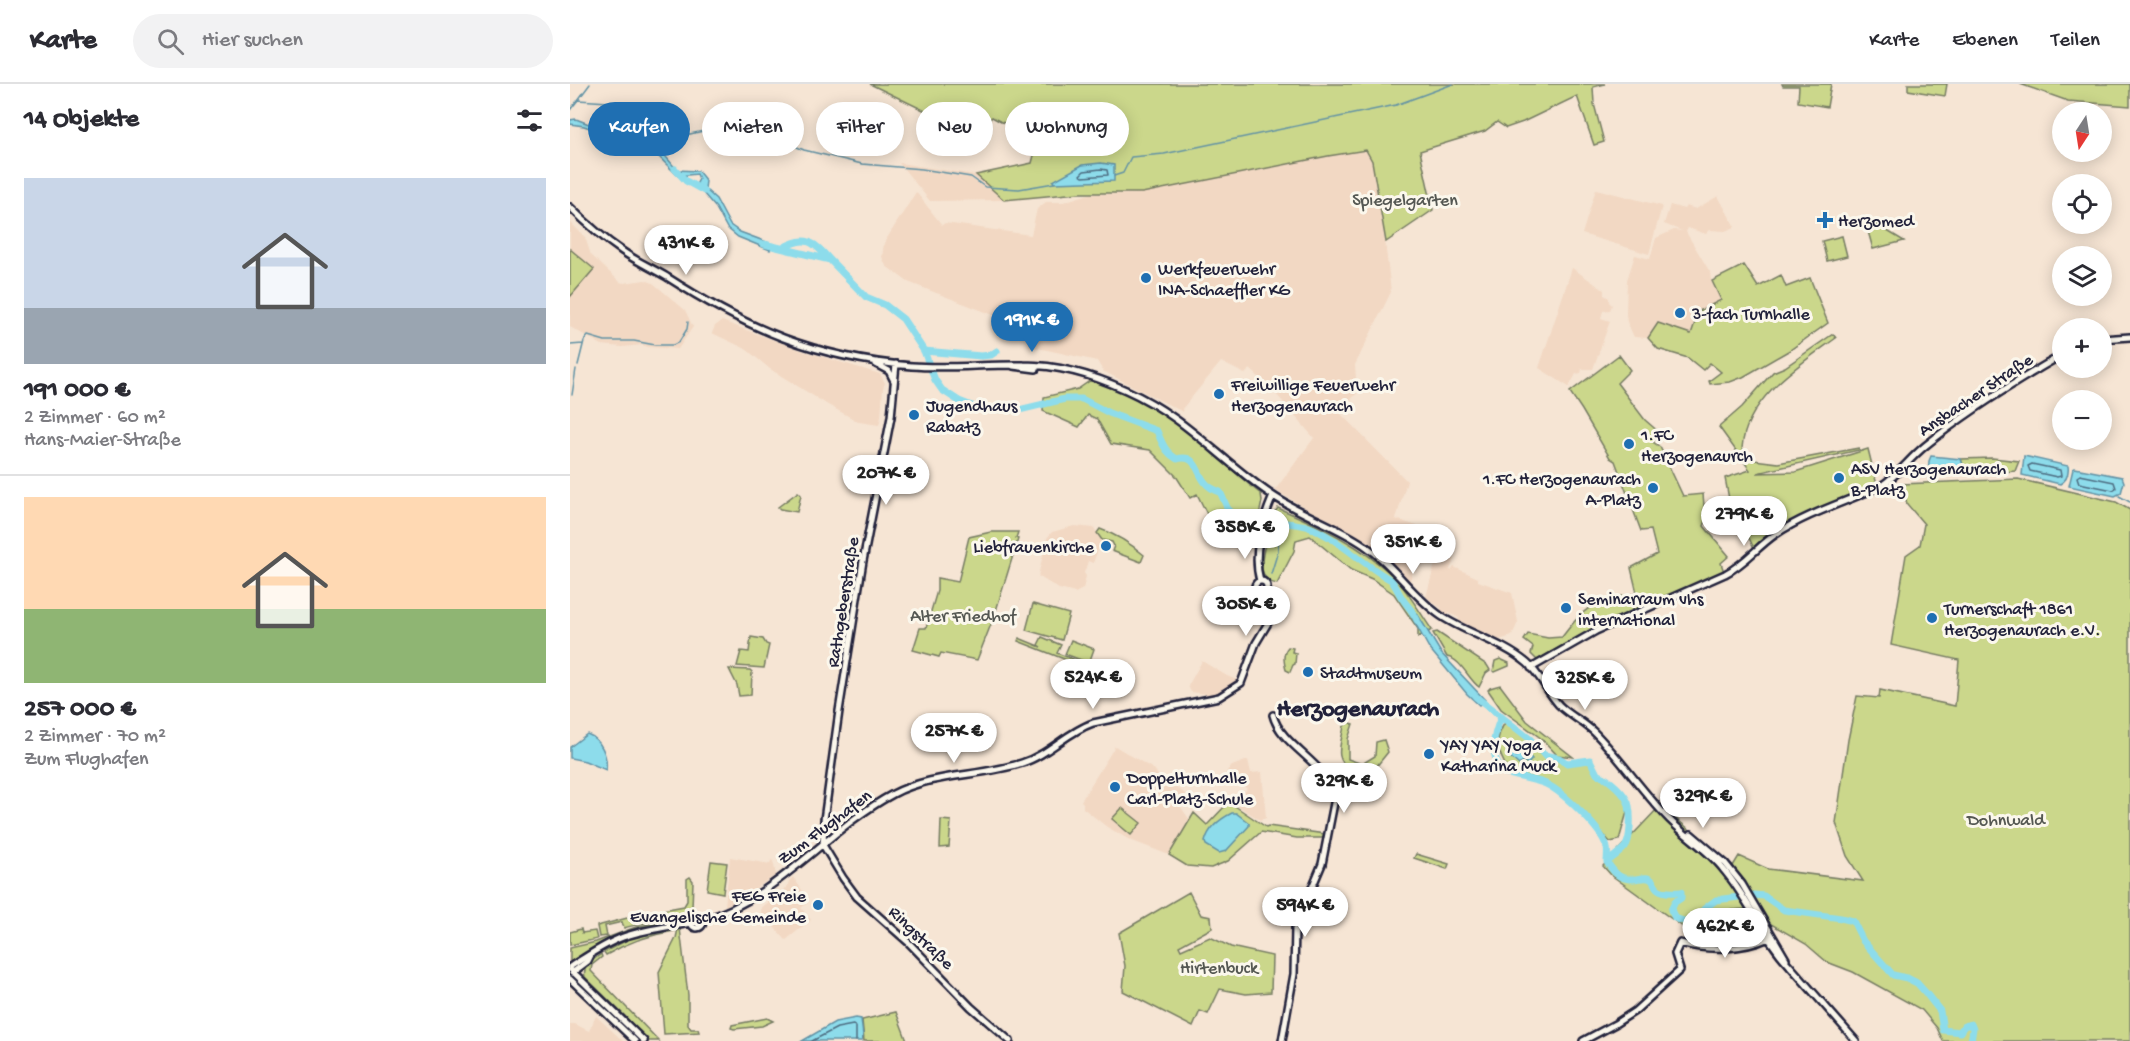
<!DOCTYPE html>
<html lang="de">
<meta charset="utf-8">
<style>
:root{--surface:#fff;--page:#f2f2f3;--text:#2b2b33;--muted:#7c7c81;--line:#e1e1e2;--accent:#1f6fb2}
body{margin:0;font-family:"Gochi Hand",sans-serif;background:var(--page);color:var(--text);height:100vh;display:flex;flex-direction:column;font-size:22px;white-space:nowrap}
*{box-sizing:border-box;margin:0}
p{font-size:20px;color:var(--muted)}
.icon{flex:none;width:33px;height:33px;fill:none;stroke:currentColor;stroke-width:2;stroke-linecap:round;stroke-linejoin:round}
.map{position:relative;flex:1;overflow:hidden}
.sheet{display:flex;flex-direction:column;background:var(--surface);width:570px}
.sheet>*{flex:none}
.top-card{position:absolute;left:18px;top:18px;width:570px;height:54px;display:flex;gap:12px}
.needle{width:39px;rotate:192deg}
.fabs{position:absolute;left:1482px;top:18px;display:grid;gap:12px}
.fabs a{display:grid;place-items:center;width:60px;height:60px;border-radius:50%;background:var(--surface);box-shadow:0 3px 15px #0003;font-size:30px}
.price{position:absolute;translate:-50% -51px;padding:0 14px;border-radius:21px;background:#fff;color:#222;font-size:20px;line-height:39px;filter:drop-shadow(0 2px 3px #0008)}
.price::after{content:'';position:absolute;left:50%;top:36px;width:18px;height:14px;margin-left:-9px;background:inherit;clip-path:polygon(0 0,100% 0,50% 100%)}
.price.active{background:var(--accent);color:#fff}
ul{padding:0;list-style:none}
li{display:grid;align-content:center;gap:12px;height:318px;padding:0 24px}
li+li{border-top:2px solid var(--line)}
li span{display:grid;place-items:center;height:186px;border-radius:0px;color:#555}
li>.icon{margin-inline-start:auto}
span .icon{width:108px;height:108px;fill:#fffc;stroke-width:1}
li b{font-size:26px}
h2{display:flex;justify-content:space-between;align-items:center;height:72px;padding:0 24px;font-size:26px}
.pill{padding:0 21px;border-radius:27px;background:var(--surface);box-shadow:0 3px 15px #0003;font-size:21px;line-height:54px}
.pill.active{background:var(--accent);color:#fff}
header{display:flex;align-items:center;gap:36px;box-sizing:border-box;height:84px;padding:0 30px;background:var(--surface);border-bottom:2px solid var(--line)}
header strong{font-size:28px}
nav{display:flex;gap:33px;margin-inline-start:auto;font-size:21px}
.search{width:420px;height:54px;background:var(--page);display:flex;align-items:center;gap:15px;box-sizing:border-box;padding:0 21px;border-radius:33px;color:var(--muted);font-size:22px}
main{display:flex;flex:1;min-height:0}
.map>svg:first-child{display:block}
</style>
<header>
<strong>Karte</strong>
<div class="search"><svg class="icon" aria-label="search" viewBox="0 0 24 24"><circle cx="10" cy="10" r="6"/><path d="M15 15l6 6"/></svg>Hier suchen</div>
<nav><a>Karte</a><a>Ebenen</a><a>Teilen</a></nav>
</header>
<main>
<section class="sheet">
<h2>14 Objekte<svg class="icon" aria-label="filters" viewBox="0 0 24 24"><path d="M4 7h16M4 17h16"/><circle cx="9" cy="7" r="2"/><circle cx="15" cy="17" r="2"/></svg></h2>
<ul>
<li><span style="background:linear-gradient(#c9d6e8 70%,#9aa5b1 0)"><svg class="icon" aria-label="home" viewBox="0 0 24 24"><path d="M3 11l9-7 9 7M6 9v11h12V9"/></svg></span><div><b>191 000 €</b><p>2 Zimmer · 60 m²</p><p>Hans-Maier-Straße</p></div></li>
<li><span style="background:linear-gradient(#ffd9b3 60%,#8fb573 0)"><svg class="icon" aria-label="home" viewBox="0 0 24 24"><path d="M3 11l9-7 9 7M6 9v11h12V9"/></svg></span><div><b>257 000 €</b><p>2 Zimmer · 70 m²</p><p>Zum Flughafen</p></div></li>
</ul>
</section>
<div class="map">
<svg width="1560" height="957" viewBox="0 0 1560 957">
<rect width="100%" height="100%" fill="#f6e5d4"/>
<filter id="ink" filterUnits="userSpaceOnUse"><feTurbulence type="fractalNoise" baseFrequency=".0167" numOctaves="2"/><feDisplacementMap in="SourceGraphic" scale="12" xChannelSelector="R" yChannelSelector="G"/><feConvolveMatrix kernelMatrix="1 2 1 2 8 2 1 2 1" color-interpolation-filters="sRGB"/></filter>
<g filter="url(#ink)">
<path fill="#f2d8c3" d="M796 66 802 77 810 115 821 208 785 281 787 309 769 328 837 397 826 435 856 445 839 500 819 476 800 462 705 406 744 354 701 304 680 285 675 290 651 278 612 325 613 328 533 287 527 277 459 262 460 255 451 250 452 242 338 198 316 182 312 173 314 159 346 108 372 141 375 139 461 151 467 125 476 118H493L519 110 572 109 758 72Z
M329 79 406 91 434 116 360 117Z
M1026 105 1092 122 1079 170 1012 150Z
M1148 112 1165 143 1155 147 1140 146 1136 150 1118 144 1116 148 1140 188 1141 197 1151 216 1121 250 1088 239 1078 254 1064 253 1057 238 1056 230 1057 196 1065 171 1080 175 1086 154 1104 146 1112 147 1094 140 1100 121 1114 125 1116 122 1126 125Z
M0 138 15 153 21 171 50 198 54 199 75 196 83 199 115 226 123 243 108 265 78 263 72 261 52 263 32 261 0 243Z
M1002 184 1034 206V211L1039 214V218L1042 221 1040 226 1033 227 1031 234 1040 237 1023 285H1012L1011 289 1006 290 999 303 969 284Z
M152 237 233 267 310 290 315 299 313 304 311 333 309 341 289 338 258 321 200 285 176 265 142 249 145 242Z
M504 442 524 444 532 456 523 479 518 477 514 489 516 492 513 505 505 509 489 505 468 492 477 454 482 448Z
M870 475H885L880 485 881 487 884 483 908 494V497L942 509 948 538 942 552 929 556 888 537 889 534 879 529 878 531 870 527 871 524 856 513 866 476Z
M632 577 657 592 669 597 652 609 643 611 621 608 618 602Z
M545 662 585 686 591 697 610 706 619 713 610 722 620 736 599 771 560 756 537 743 513 724V719L511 717Z
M678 676 681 689 692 688 696 734 690 736 663 719 677 705 657 687 662 682Z
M160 773 200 780 201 776 203 777 206 791 168 816 155 822Z
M223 793 232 806 237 819 231 824 241 836 216 856 191 829V824L217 803 219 797Z
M26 932 53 957H0V940H5L19 947Z"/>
<path fill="#cbd78b" stroke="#767c63" stroke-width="1.5" d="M300 0H1035L1023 3 1024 20 1034 58 1024 61 1007 12 953 38 936 44 927 38 915 47 850 67 863 126 816 158 802 77 796 66 758 72 572 109H509L434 116 406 91 462 79 470 48 431 38 422 33 412 43 376 37Z
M1212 0H1261L1257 23 1228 18 1229 2H1213Z
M1338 0H1377L1375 12 1338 6Z
M1450 0H1560V22L1498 17Z
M1294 133 1334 157 1303 165Z
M1272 152 1277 172 1257 177 1252 157Z
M0 165 24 185 0 213Z
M1174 181 1188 203 1211 191 1216 203 1240 194 1258 239 1220 266 1173 293 1160 298 1140 300 1139 297 1151 288 1140 279 1133 286 1118 274 1088 265 1078 254 1088 239 1121 250 1129 227 1151 216 1142 197Z
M1263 250 1266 254C1229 281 1176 314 1172 364L1184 376 1208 379 1289 364V366L1187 389 1225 388 1298 365 1307 401 1204 450 1184 464 1159 415 1155 394 1180 386 1149 343 1172 323 1203 288 1215 283Z
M1049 271 1060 286 1047 299 1075 336 1090 349 1083 358 1090 363 1113 412 1133 410 1135 433 1137 434 1134 442 1159 472 1151 479 1154 488 1024 544 967 576 961 570 963 563 954 556 958 550 978 554 992 553C1002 540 1014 524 1030 518 1041 513 1055 512 1067 509L1061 484 1087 470 1081 446 1071 447 1045 377 1040 374 1012 326 1000 308Z
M521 296C559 310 595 326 626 352 648 371 668 393 691 410L692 417 686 446H655L647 450 627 410 620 414 606 392 580 366 541 360 527 335 518 331 509 343 473 327 474 313 508 305Z
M1422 374 1449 377 1445 387 1411 390 1389 389 1393 381 1391 375Z
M1448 395 1546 418 1560 426V957H1373L1367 944 1352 926 1283 888 1257 878 1236 860 1175 825C1166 826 1153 826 1145 830 1133 836 1131 847 1113 843L1041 791 1033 782 1090 722 1143 764 1163 782 1169 772 1198 785 1293 797 1277 772 1266 739 1278 656 1287 612 1309 614 1310 606 1385 622 1389 576 1321 561 1336 471 1350 461 1354 440 1337 420 1332 400Z
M228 408 231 411 227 428 210 425 208 423Z
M708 424C750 442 791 461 824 493 839 508 850 529 862 546L848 553V545L824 510 802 495 781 486 740 452 726 456 724 467 707 500C686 496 692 475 695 460L710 448 696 447 701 433Z
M530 445C547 451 560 459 574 471L571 478 542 467 544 462 542 458 532 456 527 449Z
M421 448H448L446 454 448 455 425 530 407 576 371 569 369 573 343 566 350 544H356L367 507V494L388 498 399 453Z
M463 520 499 530 492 556 456 546Z
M867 548 917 581 920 586 916 589 909 603C898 595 891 575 877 573L863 549Z
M181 553 193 555 196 560 199 561 194 584 167 582 171 567 179 568Z
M472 553 491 561 487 569 518 581 517 584 448 557 449 554 471 563 468 561Z
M501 556 524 565 519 579 495 570Z
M718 563 723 564 722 568 726 569 725 580 723 581 720 588 716 586C714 578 712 570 718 563Z
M930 575 939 579V582L925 588 923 587 925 577Z
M159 585 180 586 182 588 181 611 169 612 167 601Z
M930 601 957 637 1003 673 987 671 972 655 931 625 918 606 920 604Z
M936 637 960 655 974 671 989 674 997 679 1020 676 1027 690C1042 695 1051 708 1059 721L1049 756 1040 758 1032 749H1028C1013 730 996 707 972 699 962 696 951 694 940 691 931 670 920 661 936 637Z
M779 638 783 640 778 655V675L792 680 805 672 806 658 814 656 818 668 806 683 783 687C762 676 771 661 774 642Z
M659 718 696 743 698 742 755 750V754H727L691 748 658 777 641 784 617 782 599 771 624 729 637 741Z
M552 724 571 739 561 751 542 735Z
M371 736 381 737 379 763 370 764Z
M846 770 879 780 877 785 844 774Z
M141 777 157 779 153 809 137 806Z
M120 793 123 797 122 824C110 835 72 838 54 844L52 838 35 842 37 852 29 853 27 842 76 829 114 822 117 817V795Z
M619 808 631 831 641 833 642 844 609 862 611 866 640 853 661 863 702 872 701 908 676 910 650 905 638 930 630 927 623 943 553 907 555 882 549 849Z
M95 836 96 838 68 844 44 853 0 878V864L26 858 66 843Z
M110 844 118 911V941L121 945H128L129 948 94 950 89 888 106 854 108 845Z
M11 845 12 849 25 847 27 855 0 861V848Z
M102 845 104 847C78 851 58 858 36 871L34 868 61 854Z
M31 870 32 873 22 881 21 887 89 957H76L55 932 15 893C12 881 22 877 31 870Z
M326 928 337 957H294L292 936Z
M197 934 203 937 192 942 164 945 161 944 162 941Z"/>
<path fill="#8ddceb" stroke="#6292a5" stroke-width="1.5" d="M6 35 24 42 37 39 56 46 92 68 107 86 128 87 136 97 135 105 146 115 160 141 170 148 202 160 200 166 168 153 157 144 146 124 126 101 129 95 127 90 108 92 82 66 73 63 51 48 34 43 25 46 14 42 0 40V36Z
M531 79 544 81V97L484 99 483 97 512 81Z
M1361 372 1391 375 1393 381 1388 389 1358 393 1359 377Z
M1454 372 1498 382C1499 389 1497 396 1490 400L1452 391Z
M1505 384 1552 393 1554 398 1551 409 1545 412 1499 402 1503 385Z
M845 526 871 569 915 616 909 621 897 610 859 564 840 530Z
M17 650C31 655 38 672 36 686L15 677 0 674V663Z
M942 657 951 663 945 670 946 672 953 665 962 675 958 680 953 677 949 681 937 670 941 666 938 661Z
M662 729H666L679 739V742L656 767 649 769 636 761 635 758C638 745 650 735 662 729Z
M286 934 291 935 293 952 292 957H232L265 938Z"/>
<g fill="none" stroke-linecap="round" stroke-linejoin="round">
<path stroke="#4d6c81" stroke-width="1.5" d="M531 85 537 86 538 91 513 93 510 91 514 87Z
M1462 380 1490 386 1491 392 1487 393 1460 387 1458 382Z
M1510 391 1544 398 1546 404 1543 406 1509 399 1507 393Z
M242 957 267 944 283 941 286 943V957"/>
<path stroke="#6292a5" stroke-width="1.5" d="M8 16 20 0
M0 26 8 16 38 18 57 24 72 20 81 24 112 50H120L156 42 183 44 234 66 292 80 352 85 401 93 415 103 449 105 484 99
M544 92 553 89 561 73 594 70 826 21 883 0
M0 261 13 260
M8 281 14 257 18 252 35 257H64L85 261H103L109 258 117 245 118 238
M2 311 6 285
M1549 412 1560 418
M710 448 713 440
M701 490 708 467 709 452"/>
<path stroke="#8ddceb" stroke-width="7" d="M105 85 116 97 134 107
M194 160 260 176 296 213 315 221 333 235 354 267 365 296 372 306 389 317 407 324 449 326 495 315H512L539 329 587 347C592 359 595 368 607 375 626 370 626 386 634 397 638 403 643 405 650 408 653 413 655 420 658 425 672 443 719 435 739 443 768 454 793 481 821 496 826 502 828 508 832 514 837 522 843 527 847 536
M213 164C236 150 244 158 260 176
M354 267 411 272 421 271 427 267
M906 613 960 655 974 671 989 674 997 679 1020 676 1027 690C1038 694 1057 710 1059 722 1061 731 1061 756 1055 763 1050 769 1043 773 1037 778 1044 789 1050 796 1064 795 1068 795 1073 793 1078 794 1085 796 1083 800 1087 804 1093 810 1104 808 1111 808V814L1105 818 1101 826 1105 834C1114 838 1119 839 1128 835L1134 825 1146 816 1184 811 1194 812 1214 826 1271 834 1283 837 1293 857 1323 891 1337 894 1347 899 1355 908 1370 927 1373 946 1390 948 1394 942 1401 940 1403 945 1401 957
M931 633C922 655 921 665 930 687 945 693 961 694 976 700 993 708 1033 746 1037 764 1038 768 1037 774 1037 778"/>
<defs>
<path id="secondary" d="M0 123C16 139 33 154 52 167 66 177 82 184 97 193 178 245 245 274 342 282 379 285 417 280 454 281 488 281 525 292 556 306 616 333 649 375 702 411 731 431 765 441 794 461 824 481 842 512 871 532 898 550 932 558 957 579 970 590 977 608 989 621 999 631 1014 638 1024 648 1053 677 1074 711 1103 739 1119 755 1139 767 1153 785 1179 815 1193 854 1221 883
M1532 255 1560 253
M306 280 319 287 324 297
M326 280 321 333 293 477 269 627 254 736 253 761 273 794 287 813 339 859 401 923 440 957
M443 282 466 285
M690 497C682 469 692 438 703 412
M685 503a6 6 0 1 1 12 0a6 6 0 1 1-12 0Z
M961 584 1026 547 1155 490C1175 480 1188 462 1206 450 1238 429 1276 418 1311 402 1328 391 1339 375 1355 362 1397 328 1445 298 1492 271
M703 631C711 663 760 680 765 714L752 780 725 844 724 890 712 957
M1121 750 1155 779 1172 800 1216 875
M121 838a6 6 0 1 1 12 0a6 6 0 1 1-12 0Z
M133 836C208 814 256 746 323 710 363 689 409 693 452 679 478 671 497 648 523 639L649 613 671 599 686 559 698 539V531L690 508
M1220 882 1286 957
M0 883C17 872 34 860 53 853 75 845 98 843 121 839
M0 885 74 957
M2 889 18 877 21 871
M0 895 65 957
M1013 957 1045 940 1065 927 1110 886 1105 870 1110 859C1138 867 1173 866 1199 854"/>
</defs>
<use href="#secondary" stroke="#22223b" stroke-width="10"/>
<use href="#secondary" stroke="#fbf7ec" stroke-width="5"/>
</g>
</g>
<g fill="#1f6fb2" stroke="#fbf7ec" stroke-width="2">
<path d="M1252 127h6v6h6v6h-6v6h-6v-6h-6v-6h6z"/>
<circle cx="576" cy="194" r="6"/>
<circle cx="1110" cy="229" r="6"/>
<circle cx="649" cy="310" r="6"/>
<circle cx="344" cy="331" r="6"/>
<circle cx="1059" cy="360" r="6"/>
<circle cx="1269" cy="394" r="6"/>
<circle cx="1083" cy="404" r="6"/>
<circle cx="536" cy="462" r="6"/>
<circle cx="996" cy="524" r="6"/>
<circle cx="1362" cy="534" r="6"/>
<circle cx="738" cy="588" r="6"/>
<circle cx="859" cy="670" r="6"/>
<circle cx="545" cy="703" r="6"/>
<circle cx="248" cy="821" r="6"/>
</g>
<g text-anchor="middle" stroke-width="6" stroke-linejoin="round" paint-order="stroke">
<g font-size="18" fill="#555853" stroke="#fbf7ec">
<text x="835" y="121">Spiegelgarten</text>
<text x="393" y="537">Alter Friedhof</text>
<text x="1436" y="741">Dohnwald</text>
<text x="649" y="889">Hirtenbuck</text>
</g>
<g font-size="18" fill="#22223b" stroke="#fbf7ec" text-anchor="start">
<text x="1268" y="142">Herzomed</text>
<text x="588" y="190">Werkfeuerwehr<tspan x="588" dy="21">INA-Schaeffler KG</tspan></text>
<text x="1122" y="235">3-fach Turnhalle</text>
<text x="661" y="306">Freiwillige Feuerwehr<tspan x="661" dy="21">Herzogenaurach</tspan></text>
<text x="356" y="327">Jugendhaus<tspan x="356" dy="21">Rabatz</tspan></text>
<text x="1071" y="356">1.FC<tspan x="1071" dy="21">Herzogenaurch</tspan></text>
<text x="1281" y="390">ASV Herzogenaurach<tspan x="1281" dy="21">B-Platz</tspan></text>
<text x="1071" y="400" text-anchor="end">1.FC Herzogenaurach<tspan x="1071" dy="21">A-Platz</tspan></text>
<text x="524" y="468" text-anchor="end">Liebfrauenkirche</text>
<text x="1008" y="520">Seminarraum vhs<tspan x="1008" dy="21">international</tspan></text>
<text x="1374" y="530">Turnerschaft 1861<tspan x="1374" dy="21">Herzogenaurach e.V.</tspan></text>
<text x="750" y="594">Stadtmuseum</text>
<text x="871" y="666">YAY YAY Yoga<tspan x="871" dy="21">Katharina Muck</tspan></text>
<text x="557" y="699">Doppelturnhalle<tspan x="557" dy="21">Carl-Platz-Schule</tspan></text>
<text x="236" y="817" text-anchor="end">FEG Freie<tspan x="236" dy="21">Evangelische Gemeinde</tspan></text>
</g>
<g font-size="18" fill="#22223b" stroke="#fbf7ec">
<text transform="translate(1405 310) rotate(-34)" y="6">Ansbacher Straße</text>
<text transform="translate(272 518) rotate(-81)" y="6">Rathgeberstraße</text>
<text transform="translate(254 742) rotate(-37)" y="6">Zum Flughafen</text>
<text transform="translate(352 853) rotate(44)" y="6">Ringstraße</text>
</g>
<g font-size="24" font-weight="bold" fill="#22223b" stroke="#fbf7ec">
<text x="788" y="631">Herzogenaurach</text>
</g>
</g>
</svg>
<div class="fabs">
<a><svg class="needle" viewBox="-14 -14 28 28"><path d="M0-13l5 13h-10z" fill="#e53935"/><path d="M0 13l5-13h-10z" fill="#7c7c81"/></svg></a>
<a><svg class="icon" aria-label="locate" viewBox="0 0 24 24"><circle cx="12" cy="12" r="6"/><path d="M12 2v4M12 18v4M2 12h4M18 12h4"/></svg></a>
<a><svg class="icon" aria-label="layers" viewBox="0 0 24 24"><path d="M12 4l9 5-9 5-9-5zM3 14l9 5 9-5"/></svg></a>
<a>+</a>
<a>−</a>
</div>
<b class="price" style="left:116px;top:192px">431K €</b>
<b class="price active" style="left:462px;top:269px">191K €</b>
<b class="price" style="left:316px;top:422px">207K €</b>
<b class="price" style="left:1174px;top:463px">279K €</b>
<b class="price" style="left:675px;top:476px">358K €</b>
<b class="price" style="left:843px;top:491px">351K €</b>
<b class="price" style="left:676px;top:553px">305K €</b>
<b class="price" style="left:523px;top:626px">524K €</b>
<b class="price" style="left:1015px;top:627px">325K €</b>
<b class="price" style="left:384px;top:680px">257K €</b>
<b class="price" style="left:774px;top:730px">329K €</b>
<b class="price" style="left:1133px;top:745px">329K €</b>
<b class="price" style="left:735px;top:854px">594K €</b>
<b class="price" style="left:1155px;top:875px">462K €</b>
<div class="top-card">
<a class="pill active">Kaufen</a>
<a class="pill">Mieten</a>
<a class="pill">Filter</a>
<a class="pill">Neu</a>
<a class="pill">Wohnung</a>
</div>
</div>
</main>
